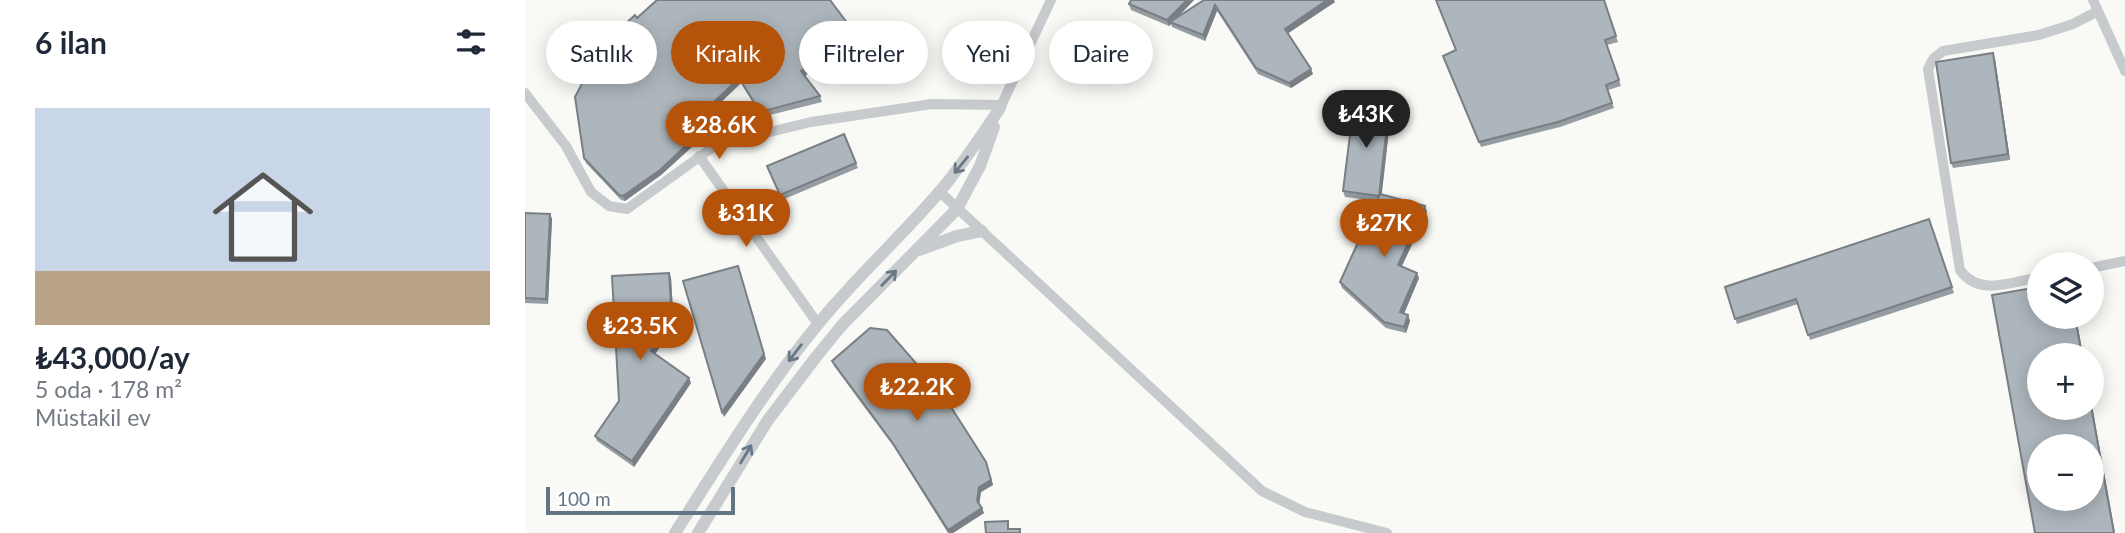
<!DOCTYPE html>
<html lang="tr">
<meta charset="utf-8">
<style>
:root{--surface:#fff;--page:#f6f6f7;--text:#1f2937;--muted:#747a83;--accent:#b45309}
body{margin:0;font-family:Lato,sans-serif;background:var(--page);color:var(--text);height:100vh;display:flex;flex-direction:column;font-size:26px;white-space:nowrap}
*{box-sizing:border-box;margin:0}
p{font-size:23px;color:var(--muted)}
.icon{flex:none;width:38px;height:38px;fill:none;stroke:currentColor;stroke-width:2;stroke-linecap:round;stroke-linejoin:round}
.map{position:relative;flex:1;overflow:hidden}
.details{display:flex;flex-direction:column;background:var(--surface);width:525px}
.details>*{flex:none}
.hud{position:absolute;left:21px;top:21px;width:665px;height:63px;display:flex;gap:14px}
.fabs{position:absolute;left:1502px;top:252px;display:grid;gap:14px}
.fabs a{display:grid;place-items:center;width:77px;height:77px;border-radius:50%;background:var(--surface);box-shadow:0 4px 18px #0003;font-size:35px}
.scale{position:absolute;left:21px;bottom:18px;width:189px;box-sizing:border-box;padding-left:7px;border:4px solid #637483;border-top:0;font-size:19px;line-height:24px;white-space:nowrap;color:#637483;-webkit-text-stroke:5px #fff;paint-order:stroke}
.price{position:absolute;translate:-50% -60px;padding:0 16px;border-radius:24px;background:var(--accent);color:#fff;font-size:23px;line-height:46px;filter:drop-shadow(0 2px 4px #0008)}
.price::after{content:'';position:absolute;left:50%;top:42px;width:21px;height:16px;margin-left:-10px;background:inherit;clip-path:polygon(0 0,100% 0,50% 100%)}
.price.active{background:#222;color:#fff}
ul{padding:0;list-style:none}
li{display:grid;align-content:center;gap:14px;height:371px;padding:0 35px}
li span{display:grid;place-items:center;height:217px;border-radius:0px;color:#555}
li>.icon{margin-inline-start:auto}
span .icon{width:126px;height:126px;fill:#fffc;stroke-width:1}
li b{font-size:30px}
h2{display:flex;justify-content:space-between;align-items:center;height:84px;padding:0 35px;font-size:30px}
.pill{padding:0 24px;border-radius:32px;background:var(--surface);box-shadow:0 4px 18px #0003;font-size:24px;line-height:63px}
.pill.active{background:var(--accent);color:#fff}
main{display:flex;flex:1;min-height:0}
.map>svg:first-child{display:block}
</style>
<main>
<section class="details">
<h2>6 ilan<svg class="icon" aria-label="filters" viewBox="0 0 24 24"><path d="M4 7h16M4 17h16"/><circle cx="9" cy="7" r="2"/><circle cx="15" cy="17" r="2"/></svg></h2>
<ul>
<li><span style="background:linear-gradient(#c9d6e8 75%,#b9a48a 0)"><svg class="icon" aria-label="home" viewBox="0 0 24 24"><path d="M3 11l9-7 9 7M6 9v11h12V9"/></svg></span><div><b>₺43,000/ay</b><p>5 oda · 178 m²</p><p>Müstakil ev</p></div></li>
</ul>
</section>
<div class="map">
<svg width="1600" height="533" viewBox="0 0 1600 533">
<rect width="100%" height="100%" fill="#f9f9f6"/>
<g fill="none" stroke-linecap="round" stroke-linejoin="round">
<path stroke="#c7cbce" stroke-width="10" d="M1568 0 1600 71
M0 93 41 146 66 192 84 206 102 209 191 145 286 122 407 104 477 105
M475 108 526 0
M174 156 293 324
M415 192 737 491 780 512 862 533
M1566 268 1600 261
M1514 277C1487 282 1454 297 1435 270L1403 69 1408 59 1418 51 1514 35 1548 24 1573 11"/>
<path stroke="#c7cbce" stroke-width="12" d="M394 250 432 236 457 231
M150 533C196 461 240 388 294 323 332 276 377 236 416 190 438 164 456 136 475 108
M173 533 243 420 291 357 318 324 432 209 455 166 469 127"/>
</g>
<path fill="#959da2" d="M606 0H669L653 17 679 0 810 2 763 33 788 74 766 88 733 74 692 11 680 41 647 27 646 24 644 26 606 10 604 4Z
M1079 0 1093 42 1082 45 1096 86 1083 90 1089 108 1035 127 956 147 918 56Z
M112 18 329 32 331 37 280 76 295 96 297 102 237 117 216 83 193 105 199 110 201 116 136 175 100 201 96 200 61 163 59 158Z
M1468 53 1470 59 1485 160 1428 168 1426 163Z
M866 113 856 195 900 206 902 212 877 266 894 278 879 314 883 315 885 321 881 333 861 328 817 288 815 282 852 201 820 197 818 191Z
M319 134 333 168 257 200 242 166Z
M0 213 25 214 27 219 23 304 0 303Z
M1404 219 1429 293 1285 340 1273 304 1212 324 1200 287Z
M144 273 146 278 149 327 130 354 166 383 109 467 72 441 70 436 94 401Z
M307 361 463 468 468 485 456 492 454 504 459 513 428 533H423L369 447 309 366Z"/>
<path fill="#797f84" d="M662 0H669L647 23 645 22 646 24 644 26 642 20Z
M802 0H809L810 2 762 34 760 29Z
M690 5 692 11 680 41 678 35Z
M329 32 331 37 278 77 276 71Z
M1468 53 1470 59 1485 160 1483 154Z
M786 69 788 74 766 88 764 83Z
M214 78 216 83 192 106 190 101Z
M864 108 866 113 856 201 854 196Z
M199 110 201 116 136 175 100 201 98 196Z
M900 206 902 212 875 270 873 265Z
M25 214 27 219 23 304 21 299Z
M213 266 241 359 199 417 197 412Z
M144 273 146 278 149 327 128 357 126 351Z
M892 273 894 278 877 318 875 312Z
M883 315 885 321 881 333 879 327Z
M1550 317H1551L1558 355H1557Z
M164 378 166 383 109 467 107 461Z
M1566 400 1590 533H1589L1566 406Z
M461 462 468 485 456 492 454 506 452 501 454 487Z
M457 508 459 513 428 533H424L423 530Z"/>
<path fill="#adb6bc" stroke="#797f84" stroke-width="2" fill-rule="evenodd" d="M132 0H305L329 32 276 71 295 96 235 112 214 78 190 101 199 110 135 170 98 196 94 195 59 158 50 97 78 44 110 15 112 18Z
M606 0H662L642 20 604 4Z
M679 0H802L760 29 786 69 764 83 731 68 690 5 678 35 645 22Z
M911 0H1079L1091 36 1080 40 1094 80 1081 85 1087 103 1033 122 954 142 918 56 931 50Z
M1468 53 1483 154 1426 163 1411 62Z
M829 103 864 108 854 196 818 191Z
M319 134 331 163 255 195 242 166Z
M855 194 900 206 873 265 892 273 875 312 883 315 879 327 859 322 815 282Z
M0 213 25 214 21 299 0 298Z
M1404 219 1427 287 1283 335 1271 299 1210 319 1200 287Z
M213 266 239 354 197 412 158 281Z
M144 273 147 321 126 351 164 378 107 461 70 436 94 401 87 276Z
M1514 287V317H1550L1557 355H1514V408H1566V406L1589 533H1510L1467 295ZM1514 446H1566V499H1514Z
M345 328 362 330 417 393 461 462 466 480 454 487 452 501 457 508 423 530 367 442 307 361Z
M483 521V529H495V533H461L460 522Z"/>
<defs><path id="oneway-shaft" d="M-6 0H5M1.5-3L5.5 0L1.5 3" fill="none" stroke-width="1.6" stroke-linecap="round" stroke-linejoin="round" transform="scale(1.75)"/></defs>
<g stroke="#687887">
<use href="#oneway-shaft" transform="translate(436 165) rotate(129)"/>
<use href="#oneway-shaft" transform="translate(364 278) rotate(-46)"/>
<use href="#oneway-shaft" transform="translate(270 353) rotate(128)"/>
<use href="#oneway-shaft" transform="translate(221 454) rotate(-59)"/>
</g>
</svg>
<div class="fabs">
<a><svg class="icon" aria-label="layers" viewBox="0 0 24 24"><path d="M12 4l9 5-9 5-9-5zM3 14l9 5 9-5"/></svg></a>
<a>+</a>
<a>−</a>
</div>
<div class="scale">100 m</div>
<b class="price active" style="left:841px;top:150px">₺43K</b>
<b class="price" style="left:194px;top:161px">₺28.6K</b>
<b class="price" style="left:221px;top:249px">₺31K</b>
<b class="price" style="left:859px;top:259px">₺27K</b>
<b class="price" style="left:115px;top:362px">₺23.5K</b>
<b class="price" style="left:392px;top:423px">₺22.2K</b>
<div class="hud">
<a class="pill">Satılık</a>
<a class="pill active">Kiralık</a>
<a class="pill">Filtreler</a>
<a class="pill">Yeni</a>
<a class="pill">Daire</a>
</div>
</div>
</main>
